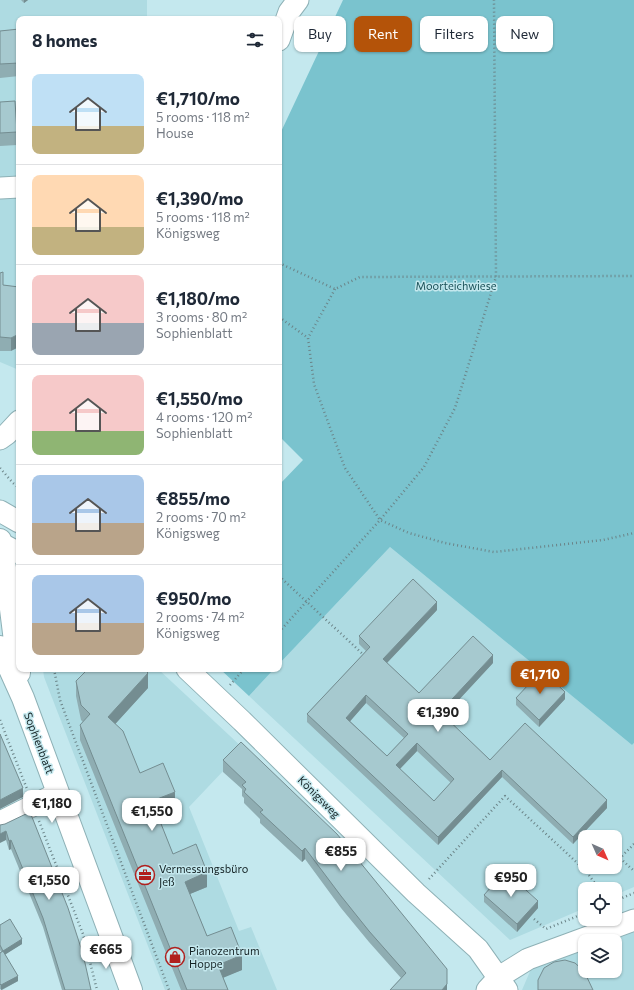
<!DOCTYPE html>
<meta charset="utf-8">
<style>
:root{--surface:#fff;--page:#f6f6f7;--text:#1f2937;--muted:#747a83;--line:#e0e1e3;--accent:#b45309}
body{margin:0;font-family:Commissioner,sans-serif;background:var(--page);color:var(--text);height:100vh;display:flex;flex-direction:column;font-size:15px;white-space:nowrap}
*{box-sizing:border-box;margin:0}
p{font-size:13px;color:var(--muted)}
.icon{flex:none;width:22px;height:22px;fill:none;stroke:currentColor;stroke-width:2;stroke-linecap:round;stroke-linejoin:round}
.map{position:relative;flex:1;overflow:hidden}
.side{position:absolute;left:16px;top:16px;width:266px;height:656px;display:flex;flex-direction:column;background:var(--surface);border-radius:8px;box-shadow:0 1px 3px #0004}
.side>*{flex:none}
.banner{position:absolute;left:294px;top:16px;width:280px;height:36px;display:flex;gap:8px}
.needle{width:26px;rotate:135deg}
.tools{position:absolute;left:578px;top:830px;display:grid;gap:8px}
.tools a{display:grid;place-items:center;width:44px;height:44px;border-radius:8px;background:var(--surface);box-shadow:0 1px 3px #0004;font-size:20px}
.price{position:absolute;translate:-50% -34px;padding:0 9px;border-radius:8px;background:#fff;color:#222;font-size:13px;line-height:26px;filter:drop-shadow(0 1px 2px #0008)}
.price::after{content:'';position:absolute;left:50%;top:24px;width:12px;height:9px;margin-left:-6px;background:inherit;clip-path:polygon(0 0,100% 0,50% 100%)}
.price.active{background:var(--accent);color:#fff}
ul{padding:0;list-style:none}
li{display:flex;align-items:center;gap:12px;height:100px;padding:0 16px}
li+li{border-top:1px solid var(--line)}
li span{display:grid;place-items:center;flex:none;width:112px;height:80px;border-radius:8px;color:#555}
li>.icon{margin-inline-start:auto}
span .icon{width:48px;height:48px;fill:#fffc;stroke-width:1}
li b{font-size:17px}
h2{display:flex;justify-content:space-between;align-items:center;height:48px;padding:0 16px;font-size:17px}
.tag{padding:0 14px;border-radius:8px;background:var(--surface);box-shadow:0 1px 3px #0004;font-size:14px;line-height:36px}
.tag.active{background:var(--accent);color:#fff}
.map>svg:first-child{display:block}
</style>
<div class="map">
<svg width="634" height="990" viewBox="0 0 634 990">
<rect width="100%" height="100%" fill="#c4e8ee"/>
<path fill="#aedbe2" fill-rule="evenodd" d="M0 0H147V19H19V370L0 362Z
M390 547 632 745 634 743V887L615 895V889H585V908L510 940 249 696 274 669H279V664ZM585 837H615V867H585Z
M43 669H158L244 749 189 807 239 931 251 927 277 990H165L44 677Z
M634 929V990H522L531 969 585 948V971H615V941H603Z"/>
<path fill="#7ac3ce" d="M343 0H634V743L632 745 390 547 279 664V485L303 460 279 436V136Z
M220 669H274L249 696Z"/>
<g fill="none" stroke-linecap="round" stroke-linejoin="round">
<defs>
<path id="minor" d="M279 40 289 12 298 0
M0 188 19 187
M0 439 7 434 19 421
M0 511 19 522
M0 543 19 553
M187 669 242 721 416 893 478 949 507 990
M0 822 58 793
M487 990 499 977 528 959 634 920"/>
<path id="major" d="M0 540 8 585 19 673
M0 647 23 698 131 990"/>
</defs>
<use href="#minor" stroke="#8eb1b6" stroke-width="23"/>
<use href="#major" stroke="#8eb1b6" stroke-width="24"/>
<path stroke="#6b8488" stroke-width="2.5" stroke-dasharray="1 3" stroke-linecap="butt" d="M279 263 335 289 360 277 634 276
M335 289 308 338 314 384 345 468 380 520 409 533 445 543 494 552 603 540 634 533
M279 317 308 338
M0 468 13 483 19 488
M279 576 366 657
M279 632 380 520 424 467 455 408 496 277 494 0
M54 669 60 700 169 990
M230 685 244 669
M0 720 27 789
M39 821 83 934 97 990
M634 844 620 858 634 871
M429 879 505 796 586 871 599 889
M615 901 634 893
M534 919 546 929 585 913"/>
<use href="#minor" stroke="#fff" stroke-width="21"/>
<use href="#major" stroke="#fff" stroke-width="22"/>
</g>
<path fill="#8fadb2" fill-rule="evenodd" d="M21 0H28L24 3Z
M19 29V76L0 78V31Z
M0 102 17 132V145L0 146Z
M0 273 3 285 19 287 11 351H0Z
M437 610 387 663 419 693 493 663 444 716 490 760 607 808 573 844 502 777 438 845 307 722V714L366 651 359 644V636ZM366 703 404 738 387 756 350 721ZM417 751 451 783 434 801 400 769Z
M76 681 148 688 115 724 140 773 175 807 157 814 173 854 207 887 190 894 207 936 242 970 223 977 228 990H181L80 740V725L83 722 81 720 76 696Z
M516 698 565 699 539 727 516 705Z
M223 760 447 969V990H390L401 978 369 942 341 908 305 859 302 862 260 823V819L244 803V798L242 796V789L223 772Z
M5 824 91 990H62L43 927 11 849 9 850 6 840Z
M484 895 538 908 517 932 484 902Z
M0 925 22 944 5 954 18 981 2 990 0 989V953L1 952 0 950Z"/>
<path fill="#748d91" d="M24 0H28L24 3Z
M19 334V347L11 351V338Z
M437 602V610L383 667V659Z
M493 655V663L440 720V712Z
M148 673V688L108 732V717Z
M565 692V699L539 727V720Z
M366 695V703L346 726V718Z
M417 743V751L396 773V765Z
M502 770V777L438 845V837Z
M23 788V797L0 809V800Z
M175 792V807L152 816V801Z
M607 800V808L573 844V837Z
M6 831V840L0 843V834Z
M11 840V849L9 850V841Z
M305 848V859L302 862V851Z
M207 872V887L185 896V882Z
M538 901V908L517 932V924Z
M22 939V944L3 956V951Z
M242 955V970L218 980V965Z
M18 976V981L1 990V985Z
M447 984V990H442Z"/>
<path fill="#a6c9cf" stroke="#748d91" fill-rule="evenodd" d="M19 29V63L0 64V31Z
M15 101 17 132 0 133V102Z
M3 272V285L19 287V334L11 338 0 337V273Z
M413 579 437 602 383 659 419 693 473 636 493 655 440 712 490 760 525 723 607 800 573 837 502 770 438 837 307 714 370 647 359 636ZM366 695 408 734 387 756 346 718ZM417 743 454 779 434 801 396 765Z
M88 669H144L148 673 108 717 123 731 140 773 163 763 175 792 152 801 173 854 196 844 207 872 185 882 207 936 231 927 242 955 218 965 228 990H187L80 725 90 714 81 705 76 681Z
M542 670 565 692 539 720 516 698Z
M0 734 23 788 0 800Z
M241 742 337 834 447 969V984L442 990H390L406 973 369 931 341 896 305 848 302 851 260 812 263 810 244 792 246 789 242 785 246 782 223 760Z
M30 812 68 908 83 954 91 990H65L43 918 11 840 9 841 6 831 0 834V825L5 824Z
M505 871 538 901 517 924 484 895Z
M10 919 22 939 3 951 0 945V925Z
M3 951 18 976 1 985 0 984V953Z
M565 960 575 963 584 971 593 990H538V980L544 968 554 962Z"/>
<defs>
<symbol id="office-ring" viewBox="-11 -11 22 22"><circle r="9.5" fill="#c4e8ee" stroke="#b0201e" stroke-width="1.5"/><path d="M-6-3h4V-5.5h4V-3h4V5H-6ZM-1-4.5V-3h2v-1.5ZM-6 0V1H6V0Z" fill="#b0201e"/></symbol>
<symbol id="shop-ring" viewBox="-11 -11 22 22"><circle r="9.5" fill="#c4e8ee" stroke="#b0201e" stroke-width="1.5"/><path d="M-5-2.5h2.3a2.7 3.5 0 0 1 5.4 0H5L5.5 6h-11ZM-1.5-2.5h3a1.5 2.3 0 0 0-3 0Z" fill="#b0201e"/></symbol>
</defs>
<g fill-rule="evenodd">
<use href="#office-ring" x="134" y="864" width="22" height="22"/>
<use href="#shop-ring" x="164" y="946" width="22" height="22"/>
</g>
<g text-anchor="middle" stroke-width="3" stroke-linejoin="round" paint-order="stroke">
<g font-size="11" fill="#1a5057" stroke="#c4e8ee">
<text x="456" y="290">Moorteichwiese</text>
</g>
<g font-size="11" fill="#142224" stroke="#c4e8ee">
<text transform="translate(39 743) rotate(69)" y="4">Sophienblatt</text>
<text transform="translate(319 797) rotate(45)" y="4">Königsweg</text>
</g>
<g font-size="11" fill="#142224" stroke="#c4e8ee" text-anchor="start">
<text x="159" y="873">Vermessungsbüro<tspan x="159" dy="13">Jeß</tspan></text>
<text x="189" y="955">Pianozentrum<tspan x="189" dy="13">Hoppe</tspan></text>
</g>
</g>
</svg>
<div class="tools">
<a><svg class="needle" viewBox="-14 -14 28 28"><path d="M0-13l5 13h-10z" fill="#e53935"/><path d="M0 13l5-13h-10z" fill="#747a83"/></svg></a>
<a><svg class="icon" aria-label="locate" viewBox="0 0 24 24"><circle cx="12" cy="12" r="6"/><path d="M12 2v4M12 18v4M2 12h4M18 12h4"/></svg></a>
<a><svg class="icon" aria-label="layers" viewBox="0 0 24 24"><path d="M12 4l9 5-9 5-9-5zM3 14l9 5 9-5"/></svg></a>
</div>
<b class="price active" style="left:540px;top:695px">€1,710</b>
<b class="price" style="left:438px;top:733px">€1,390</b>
<b class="price" style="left:52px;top:824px">€1,180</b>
<b class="price" style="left:152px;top:832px">€1,550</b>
<b class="price" style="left:341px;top:872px">€855</b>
<b class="price" style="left:511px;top:898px">€950</b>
<b class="price" style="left:49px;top:901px">€1,550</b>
<b class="price" style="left:106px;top:970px">€665</b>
<div class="banner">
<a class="tag">Buy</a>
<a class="tag active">Rent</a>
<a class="tag">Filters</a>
<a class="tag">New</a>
</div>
<section class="side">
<h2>8 homes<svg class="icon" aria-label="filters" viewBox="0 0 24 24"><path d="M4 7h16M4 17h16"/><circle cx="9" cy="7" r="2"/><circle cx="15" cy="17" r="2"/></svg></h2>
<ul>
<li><span style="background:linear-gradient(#bfe0f5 65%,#c2b280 0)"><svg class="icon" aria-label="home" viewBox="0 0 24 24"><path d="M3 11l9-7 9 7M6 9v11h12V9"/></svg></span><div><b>€1,710/mo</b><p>5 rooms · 118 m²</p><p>House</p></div></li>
<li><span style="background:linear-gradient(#ffd9b3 65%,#c2b280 0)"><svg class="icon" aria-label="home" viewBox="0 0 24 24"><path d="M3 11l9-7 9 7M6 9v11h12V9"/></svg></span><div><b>€1,390/mo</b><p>5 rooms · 118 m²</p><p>Königsweg</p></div></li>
<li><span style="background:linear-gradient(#f6c9c9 60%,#9aa5b1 0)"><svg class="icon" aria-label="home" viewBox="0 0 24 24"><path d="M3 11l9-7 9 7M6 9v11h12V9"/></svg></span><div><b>€1,180/mo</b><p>3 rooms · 80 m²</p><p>Sophienblatt</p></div></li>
<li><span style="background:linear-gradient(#f6c9c9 70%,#8fb573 0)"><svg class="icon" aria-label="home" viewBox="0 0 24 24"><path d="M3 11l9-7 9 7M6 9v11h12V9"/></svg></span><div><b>€1,550/mo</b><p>4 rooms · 120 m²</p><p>Sophienblatt</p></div></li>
<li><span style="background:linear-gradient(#a9c7e8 60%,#b9a48a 0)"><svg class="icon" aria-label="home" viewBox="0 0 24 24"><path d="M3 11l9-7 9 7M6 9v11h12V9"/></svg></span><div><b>€855/mo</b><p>2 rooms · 70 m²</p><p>Königsweg</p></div></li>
<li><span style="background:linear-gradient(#a9c7e8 60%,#b9a48a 0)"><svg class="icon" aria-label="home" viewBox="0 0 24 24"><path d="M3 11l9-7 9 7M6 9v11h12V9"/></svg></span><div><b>€950/mo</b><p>2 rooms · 74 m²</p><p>Königsweg</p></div></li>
</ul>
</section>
</div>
